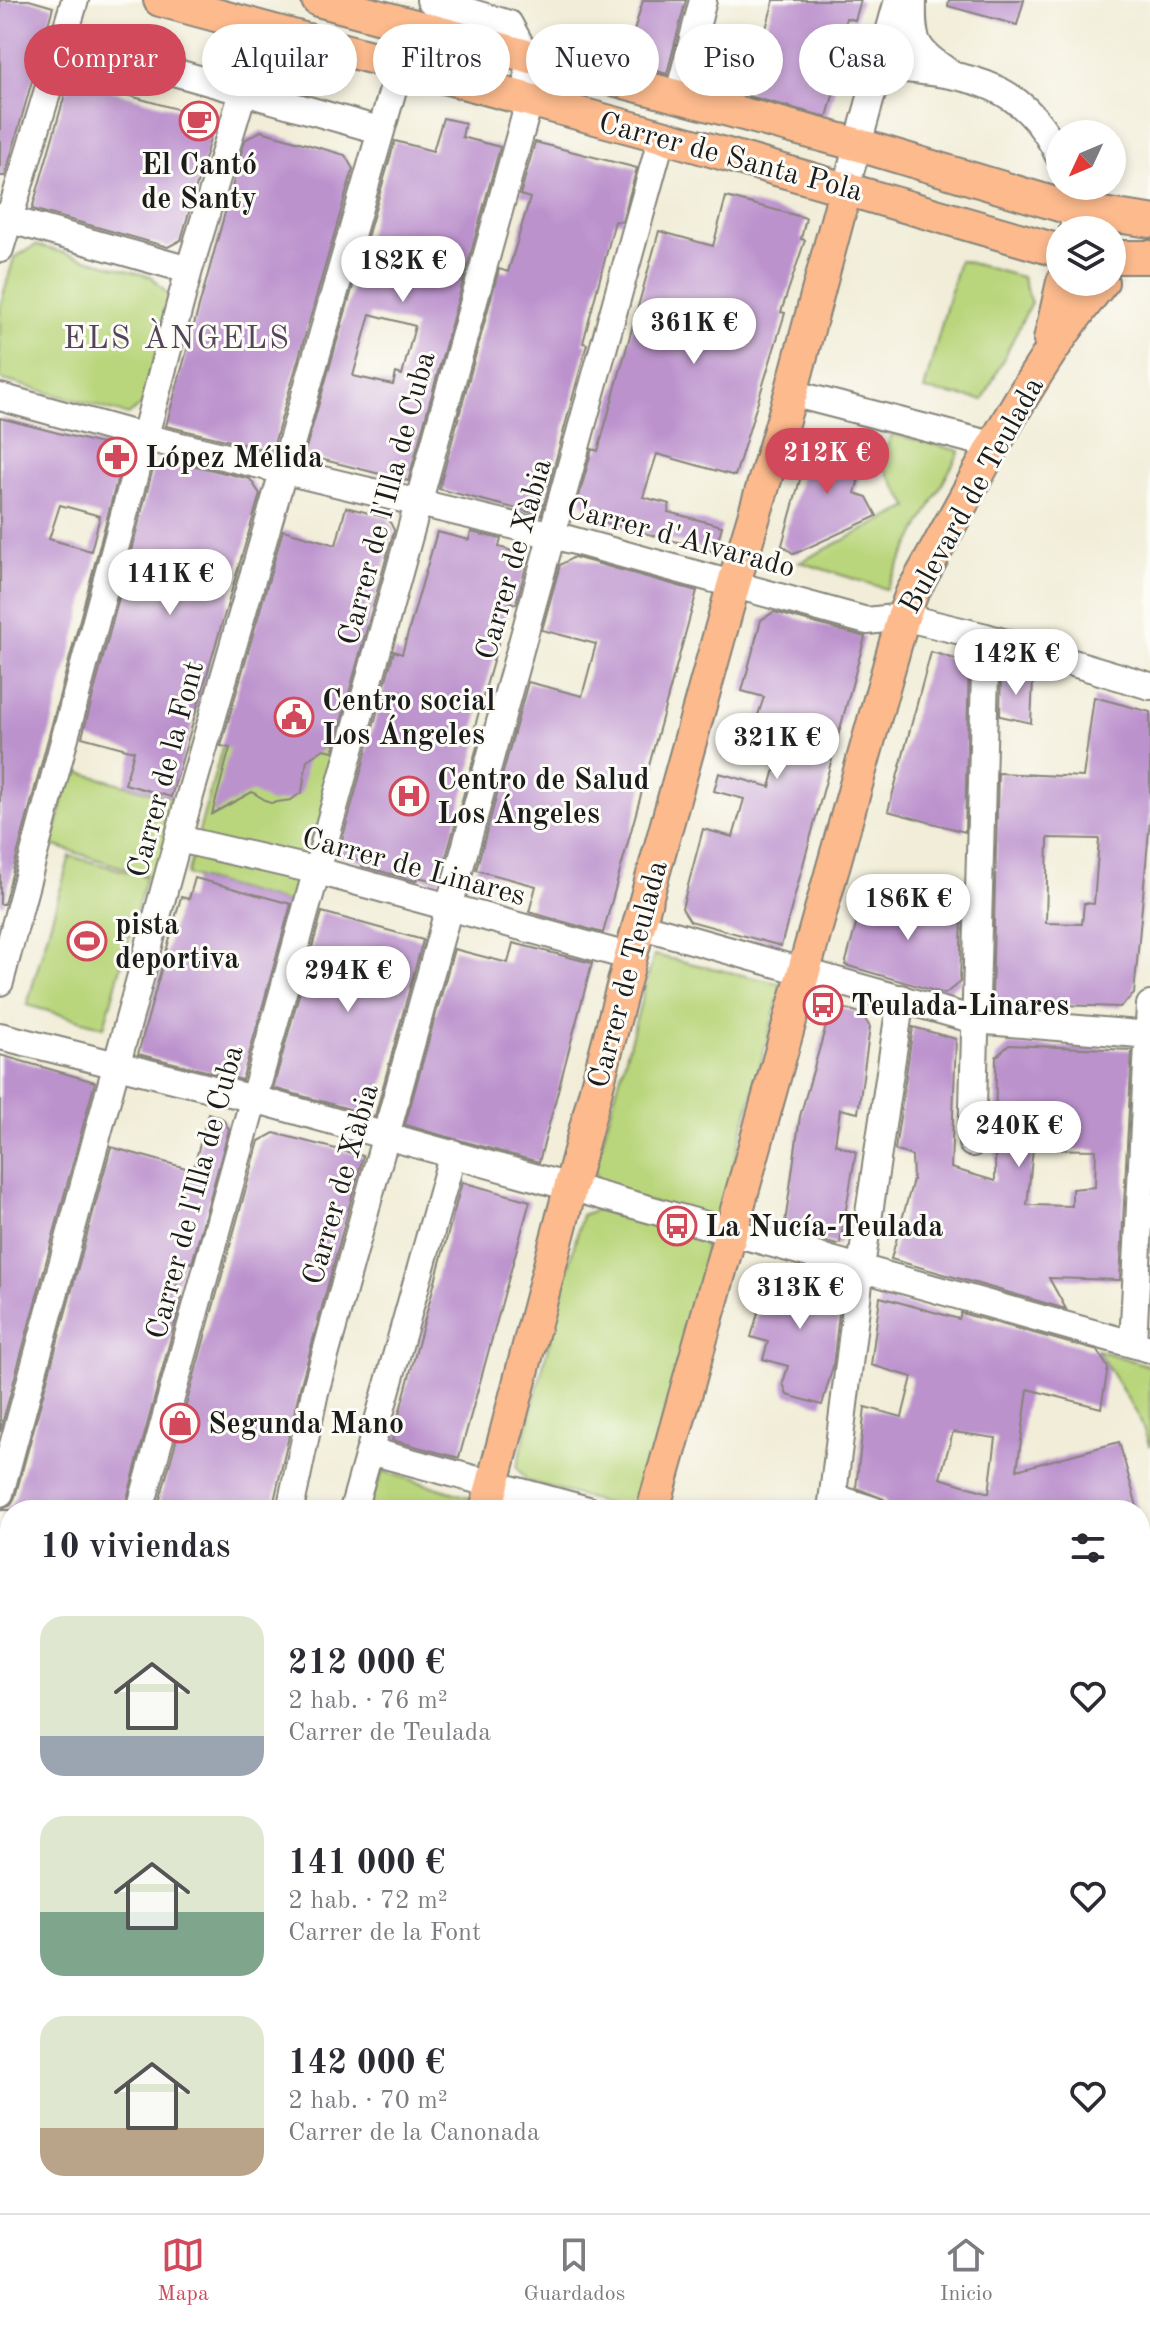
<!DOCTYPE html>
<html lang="es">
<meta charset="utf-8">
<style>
:root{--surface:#fff;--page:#f2f2f3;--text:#2b2b33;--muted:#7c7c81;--line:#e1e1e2;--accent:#d1495b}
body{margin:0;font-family:"Old Standard TT",serif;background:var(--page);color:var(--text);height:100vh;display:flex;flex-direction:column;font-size:30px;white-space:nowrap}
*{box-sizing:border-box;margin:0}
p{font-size:26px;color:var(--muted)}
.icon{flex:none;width:44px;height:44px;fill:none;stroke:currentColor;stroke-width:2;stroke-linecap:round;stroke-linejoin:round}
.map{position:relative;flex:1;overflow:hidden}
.panel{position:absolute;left:0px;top:1500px;width:1150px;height:714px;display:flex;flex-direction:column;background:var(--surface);border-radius:32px 32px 0 0;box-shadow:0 4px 12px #0003}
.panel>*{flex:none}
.top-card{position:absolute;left:24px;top:24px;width:1102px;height:72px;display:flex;gap:16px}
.needle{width:52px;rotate:226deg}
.buttons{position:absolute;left:1046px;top:120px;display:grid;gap:16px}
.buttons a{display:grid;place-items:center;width:80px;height:80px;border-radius:50%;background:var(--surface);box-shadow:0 4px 12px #0003;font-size:40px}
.price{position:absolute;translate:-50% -68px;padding:0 18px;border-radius:28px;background:#fff;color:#222;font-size:26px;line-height:52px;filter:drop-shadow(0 2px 4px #0008)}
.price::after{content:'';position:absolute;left:50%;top:48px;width:24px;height:18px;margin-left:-12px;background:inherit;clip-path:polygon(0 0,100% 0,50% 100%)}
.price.current{background:var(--accent);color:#fff}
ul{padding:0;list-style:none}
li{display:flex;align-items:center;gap:24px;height:200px;padding:0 40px}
li span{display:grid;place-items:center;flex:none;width:224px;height:160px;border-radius:24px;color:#555}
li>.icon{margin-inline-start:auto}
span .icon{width:96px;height:96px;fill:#fffc;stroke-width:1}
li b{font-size:34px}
h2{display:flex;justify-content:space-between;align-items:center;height:96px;padding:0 40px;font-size:34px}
.pill{padding:0 28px;border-radius:36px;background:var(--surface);box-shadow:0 4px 12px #0003;font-size:28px;line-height:72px}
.pill.current{background:var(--accent);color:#fff}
.tab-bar{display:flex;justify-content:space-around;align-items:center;height:112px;border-top:2px solid var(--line);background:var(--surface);font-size:22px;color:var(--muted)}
.tab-bar a{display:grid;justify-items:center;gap:4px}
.tab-bar .current{color:var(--accent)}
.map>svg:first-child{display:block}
</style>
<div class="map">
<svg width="1150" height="2213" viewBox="0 0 1150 2213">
<rect width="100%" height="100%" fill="#fdfcf7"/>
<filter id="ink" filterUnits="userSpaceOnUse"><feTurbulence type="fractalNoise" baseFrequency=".0125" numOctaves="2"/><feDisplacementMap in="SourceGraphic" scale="16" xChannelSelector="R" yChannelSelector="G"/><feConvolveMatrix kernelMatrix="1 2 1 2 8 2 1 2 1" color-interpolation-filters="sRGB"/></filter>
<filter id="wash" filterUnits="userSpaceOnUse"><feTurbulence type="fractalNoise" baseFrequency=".006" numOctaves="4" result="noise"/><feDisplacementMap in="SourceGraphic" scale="32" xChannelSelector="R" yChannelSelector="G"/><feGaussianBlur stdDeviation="1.8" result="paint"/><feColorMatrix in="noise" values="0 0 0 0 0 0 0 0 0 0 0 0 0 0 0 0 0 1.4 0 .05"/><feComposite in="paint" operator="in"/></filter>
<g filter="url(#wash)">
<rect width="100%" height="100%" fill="#f1edd8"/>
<path fill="#b9d67c" stroke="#6a794c" stroke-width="2" d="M36 245 152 277 171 298 143 404 128 415 0 379V306L14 258Z
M959 260 1022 277 1031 303 983 400 924 390Z
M892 434 960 451 886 589 800 562 909 507 881 463Z
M233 708 351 736 302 907 187 875Z
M71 770 183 801 162 880 52 845Z
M70 856 146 877 104 1027 27 1005Z
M654 955 782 984 721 1210 709 1217 605 1191 594 1171Z
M600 1208 696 1235 705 1245 707 1259 640 1502 626 1509 527 1481 517 1467 582 1215Z
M1097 1350 1150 1366V1447L1139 1417Z
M383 1471 471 1498 467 1510H367Z
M261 2204H511L508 2213H265Z"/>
<g id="blocks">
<path fill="#bc92cd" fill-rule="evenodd" d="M0 0H29L53 7 5 176H0Z
M643 0H686L667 74 625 62Z
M774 0H861L855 20 846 18 834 64 841 66 827 117 748 96 754 73 705 55 712 29 762 43Z
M949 0H1024L1017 25 948 6Z
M80 82 202 116 212 132 181 240 168 247 32 209 66 91Z
M443 118 465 123 462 137 500 147 408 481 304 455 395 141 433 151ZM370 314 415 326 402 375 396 373 393 385 353 376Z
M261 131 345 155 353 169 272 451 166 426 245 140Z
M535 142 637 168 622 222 615 221 583 343 587 344 541 515 439 489 499 269 508 272 530 198 520 195Z
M726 197 806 218 801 239 805 240 781 312 785 313 735 476 657 454 643 497 670 504 668 512 722 526 715 552 592 519 579 496 592 449 598 451 659 231 713 246Z
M0 418 117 448 123 458 4 904H0ZM60 505 100 516 91 551 49 539Z
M812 436 866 452 855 493 867 497 877 516 794 554 782 545Z
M171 460 250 479 260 494 171 797 125 784 134 751 82 737 152 472Z
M346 507 388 518 394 530 333 751 324 749 307 760 302 792 291 800 270 803 252 792 212 814 230 748 221 746 283 530 336 545Z
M437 532 469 540 471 532 501 539 499 547 529 556 516 604 510 602 482 700 473 734 480 736 439 882 418 877 416 881 362 866 363 862 338 855 394 651 402 654Z
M574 557 697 591 603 933 529 912 536 886 476 870 528 682 582 696 596 644 542 630 560 565Z
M774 612 865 637 781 946 690 921 682 908 703 829 733 837 744 799 714 791 719 773 770 787 785 733 755 724 764 697 742 691 761 620Z
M931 652 969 663 965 832 888 811Z
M1001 671 1033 680 1031 723 1000 716Z
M1094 697 1150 712V819L1134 994 1120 1007 1000 1003 992 995 998 773 1083 777ZM1048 838 1099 839 1094 904 1084 903 1082 924 1046 923Z
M195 878 291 904 242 1080 138 1054 181 897 189 899Z
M866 889 962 913 960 982 945 994 845 965Z
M322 912 423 940 375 1116 273 1088Z
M513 943 592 963 539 1162 405 1125 454 949 508 963Z
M832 1005 861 1013 870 1027 858 1113 840 1109 835 1144 856 1152 840 1243 837 1245 784 1230 800 1116Z
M913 1027 956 1039 951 1168 995 1181 996 1057 1009 1045 1132 1050 1120 1280 1049 1278 1066 1309 891 1259 913 1180 912 1156 895 1150ZM1033 1149 1096 1150 1095 1187 1072 1189V1206L1027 1205Z
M0 1055 95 1082 0 1432Z
M208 1113 222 1118 229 1129 192 1263 184 1261 174 1294 182 1297 124 1510H0L11 1505 15 1497 111 1147 193 1170Z
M274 1133 363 1156 300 1388 272 1510H157L259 1141Z
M462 1182 530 1201 459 1458 392 1440Z
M771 1268 842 1287 833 1366 822 1405 787 1395 783 1383 788 1366 763 1359 768 1342 751 1337Z
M880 1297 959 1319 961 1313 1098 1351 1108 1368 1101 1408 1028 1389 1017 1470 1119 1442 1138 1510H889L884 1499 856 1488 865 1407 902 1417 912 1377 871 1365ZM953 1432 996 1438 989 1493 940 1478Z"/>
</g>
</g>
<g filter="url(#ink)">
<use href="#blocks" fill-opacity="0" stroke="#86847a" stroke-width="2"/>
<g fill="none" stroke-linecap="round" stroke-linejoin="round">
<defs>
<path id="minor" d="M913 0C912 41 914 50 949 72
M64 41 379 130
M879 66C961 76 1020 74 1060 158
M678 97 703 0
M1069 186 1076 210 1073 230
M846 187 898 0
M0 217 189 270
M0 249 75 0
M791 393 996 446
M0 397 147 438 553 535 867 621 903 617 986 637 1150 686
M179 839 318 871 631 957
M639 925 975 1020 1150 1035
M0 982 189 270 243 92
M0 1036 254 1099 1150 1349
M972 1143 986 637
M1133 1344 1150 1005
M370 1451 588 1510
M0 1493 187 806 400 65
M833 1497 873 1510
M140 1510 529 102 527 57 509 24 430 0
M290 1510 315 1392 662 136
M353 1510 453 1153
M831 1510 861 1267 901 998
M0 1582 10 1585
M0 1679 10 1674
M1140 1831 1150 1834
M1140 1991 1150 1993
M48 2204 72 2213"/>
<path id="major" d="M160 0 662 136 1060 251
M318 0 859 145 1076 210 1150 221
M1112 257H1150
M1050 340 1063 282
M486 1510 639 925 734 583 791 393 846 187
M653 1510 903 617 912 593C972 489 1025 375 1102 282
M0 1935 10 1937
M1140 2178 1150 2180
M0 2180 10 2182
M125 2204 172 2213
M245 2204 250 2213
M537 2213 542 2204"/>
</defs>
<use href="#minor" stroke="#86847a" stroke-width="30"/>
<use href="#major" stroke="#86847a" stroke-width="36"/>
<use href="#minor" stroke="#fff" stroke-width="26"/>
<use href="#major" stroke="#fcba8d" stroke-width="32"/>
</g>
</g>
<defs>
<symbol id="cafe-ring" viewBox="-11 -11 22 22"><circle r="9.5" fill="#fdfcf7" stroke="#d1495b" stroke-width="1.5"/><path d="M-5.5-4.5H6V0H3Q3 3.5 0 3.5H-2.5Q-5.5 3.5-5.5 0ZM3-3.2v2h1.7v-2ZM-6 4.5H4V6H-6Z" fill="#d1495b"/></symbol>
<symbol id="pharmacy-ring" viewBox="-11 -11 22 22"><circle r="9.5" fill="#fdfcf7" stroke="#d1495b" stroke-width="1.5"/><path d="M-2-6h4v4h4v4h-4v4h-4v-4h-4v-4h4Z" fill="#d1495b"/></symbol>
<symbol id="civic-ring" viewBox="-11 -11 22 22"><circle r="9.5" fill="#fdfcf7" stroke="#d1495b" stroke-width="1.5"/><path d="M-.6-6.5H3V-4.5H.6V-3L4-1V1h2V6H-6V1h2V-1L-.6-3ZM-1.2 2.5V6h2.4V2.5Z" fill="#d1495b"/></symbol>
<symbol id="hospital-ring" viewBox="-11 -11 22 22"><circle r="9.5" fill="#fdfcf7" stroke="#d1495b" stroke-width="1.5"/><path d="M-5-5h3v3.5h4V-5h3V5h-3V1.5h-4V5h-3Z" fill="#d1495b"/></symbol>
<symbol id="stadium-ring" viewBox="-11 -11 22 22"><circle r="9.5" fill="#fdfcf7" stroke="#d1495b" stroke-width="1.5"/><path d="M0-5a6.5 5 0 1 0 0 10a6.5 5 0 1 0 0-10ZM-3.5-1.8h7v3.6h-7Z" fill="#d1495b"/></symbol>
<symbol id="bus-ring" viewBox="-11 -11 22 22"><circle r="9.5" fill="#fdfcf7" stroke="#d1495b" stroke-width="1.5"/><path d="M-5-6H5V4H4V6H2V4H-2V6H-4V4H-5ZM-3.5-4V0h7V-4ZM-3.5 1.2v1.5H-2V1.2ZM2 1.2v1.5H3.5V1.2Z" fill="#d1495b"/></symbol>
<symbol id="shop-ring" viewBox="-11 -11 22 22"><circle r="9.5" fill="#fdfcf7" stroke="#d1495b" stroke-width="1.5"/><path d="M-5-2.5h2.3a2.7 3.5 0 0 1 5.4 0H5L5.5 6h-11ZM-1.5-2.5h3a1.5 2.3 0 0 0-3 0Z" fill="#d1495b"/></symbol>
</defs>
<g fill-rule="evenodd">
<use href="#cafe-ring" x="177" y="99" width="44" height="44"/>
<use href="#pharmacy-ring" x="95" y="435" width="44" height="44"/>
<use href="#civic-ring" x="272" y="695" width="44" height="44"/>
<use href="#hospital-ring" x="387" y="774" width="44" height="44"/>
<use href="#stadium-ring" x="65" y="919" width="44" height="44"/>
<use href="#bus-ring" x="801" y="983" width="44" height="44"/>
<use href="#bus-ring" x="655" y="1204" width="44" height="44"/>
<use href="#shop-ring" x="158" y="1401" width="44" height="44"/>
</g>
<g text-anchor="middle" stroke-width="6" stroke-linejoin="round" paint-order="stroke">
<g font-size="30" fill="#1c1c1c" stroke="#fdfcf7">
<text transform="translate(731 156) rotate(15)" y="10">Carrer de Santa Pola</text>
<text transform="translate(971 495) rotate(-61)" y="10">Bulevard de Teulada</text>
<text transform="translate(386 498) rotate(-75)" y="10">Carrer de l'Illa de Cuba</text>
<text transform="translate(681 537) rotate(15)" y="10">Carrer d'Alvarado</text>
<text transform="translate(513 559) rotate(-74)" y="10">Carrer de Xàbia</text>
<text transform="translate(165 769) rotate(-75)" y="10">Carrer de la Font</text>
<text transform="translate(414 866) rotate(15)" y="10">Carrer de Linares</text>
<text transform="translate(627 974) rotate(-75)" y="10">Carrer de Teulada</text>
<text transform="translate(340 1184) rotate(-74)" y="10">Carrer de Xàbia</text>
<text transform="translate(194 1192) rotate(-75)" y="10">Carrer de l'Illa de Cuba</text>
</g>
<g font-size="30" font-weight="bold" fill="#1c1c1c" stroke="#fdfcf7" text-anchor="start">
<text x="199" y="174" text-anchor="middle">El Cantó<tspan x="199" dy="34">de Santy</tspan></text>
<text x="145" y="467">López Mélida</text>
<text x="322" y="710">Centro social<tspan x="322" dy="34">Los Ángeles</tspan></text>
<text x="437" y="789">Centro de Salud<tspan x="437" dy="34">Los Ángeles</tspan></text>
<text x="115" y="934">pista<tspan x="115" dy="34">deportiva</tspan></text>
<text x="851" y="1015">Teulada-Linares</text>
<text x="705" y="1236">La Nucía-Teulada</text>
<text x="208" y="1433">Segunda Mano</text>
</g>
<g font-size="32" letter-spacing="2" fill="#54455a" stroke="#fdfcf7">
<text x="177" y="348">ELS ÀNGELS</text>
</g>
</g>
</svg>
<div class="buttons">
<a><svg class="needle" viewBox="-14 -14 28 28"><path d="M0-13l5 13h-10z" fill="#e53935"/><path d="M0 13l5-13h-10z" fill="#7c7c81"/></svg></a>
<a><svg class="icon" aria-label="layers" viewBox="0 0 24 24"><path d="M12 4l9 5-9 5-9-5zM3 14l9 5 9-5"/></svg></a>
</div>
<b class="price" style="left:403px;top:304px">182K €</b>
<b class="price" style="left:694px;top:366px">361K €</b>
<b class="price current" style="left:827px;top:496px">212K €</b>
<b class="price" style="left:170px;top:617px">141K €</b>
<b class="price" style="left:1016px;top:697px">142K €</b>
<b class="price" style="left:777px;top:781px">321K €</b>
<b class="price" style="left:908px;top:942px">186K €</b>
<b class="price" style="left:348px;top:1014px">294K €</b>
<b class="price" style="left:1019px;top:1169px">240K €</b>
<b class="price" style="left:800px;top:1331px">313K €</b>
<div class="top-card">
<a class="pill current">Comprar</a>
<a class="pill">Alquilar</a>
<a class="pill">Filtros</a>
<a class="pill">Nuevo</a>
<a class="pill">Piso</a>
<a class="pill">Casa</a>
</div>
<section class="panel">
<h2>10 viviendas<svg class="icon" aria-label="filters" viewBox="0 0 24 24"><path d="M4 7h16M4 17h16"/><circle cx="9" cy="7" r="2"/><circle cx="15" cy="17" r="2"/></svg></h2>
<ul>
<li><span style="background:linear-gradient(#dfe7d0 75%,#9aa5b1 0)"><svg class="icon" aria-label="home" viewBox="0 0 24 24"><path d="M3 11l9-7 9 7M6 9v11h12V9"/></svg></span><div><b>212 000 €</b><p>2 hab. · 76 m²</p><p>Carrer de Teulada</p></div><svg class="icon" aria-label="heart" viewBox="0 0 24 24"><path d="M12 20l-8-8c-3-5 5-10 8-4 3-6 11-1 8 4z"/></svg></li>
<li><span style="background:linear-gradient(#dfe7d0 60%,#7fa58c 0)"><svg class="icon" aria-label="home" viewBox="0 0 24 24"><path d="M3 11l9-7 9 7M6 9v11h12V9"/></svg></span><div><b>141 000 €</b><p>2 hab. · 72 m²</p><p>Carrer de la Font</p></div><svg class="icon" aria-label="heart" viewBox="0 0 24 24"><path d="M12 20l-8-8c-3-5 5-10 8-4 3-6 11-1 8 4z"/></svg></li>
<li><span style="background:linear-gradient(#dfe7d0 70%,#b9a48a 0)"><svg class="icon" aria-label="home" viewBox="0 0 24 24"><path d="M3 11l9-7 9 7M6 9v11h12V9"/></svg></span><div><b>142 000 €</b><p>2 hab. · 70 m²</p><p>Carrer de la Canonada</p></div><svg class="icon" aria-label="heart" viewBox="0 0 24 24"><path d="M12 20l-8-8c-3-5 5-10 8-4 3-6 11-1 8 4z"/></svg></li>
</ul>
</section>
</div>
<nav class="tab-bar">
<a class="current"><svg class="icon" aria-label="map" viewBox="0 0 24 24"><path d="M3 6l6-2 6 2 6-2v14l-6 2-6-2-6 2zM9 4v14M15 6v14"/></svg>Mapa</a>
<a><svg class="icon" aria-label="saved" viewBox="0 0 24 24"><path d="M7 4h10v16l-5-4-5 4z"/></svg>Guardados</a>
<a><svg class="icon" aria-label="home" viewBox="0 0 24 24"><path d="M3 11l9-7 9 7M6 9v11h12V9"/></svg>Inicio</a>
</nav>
